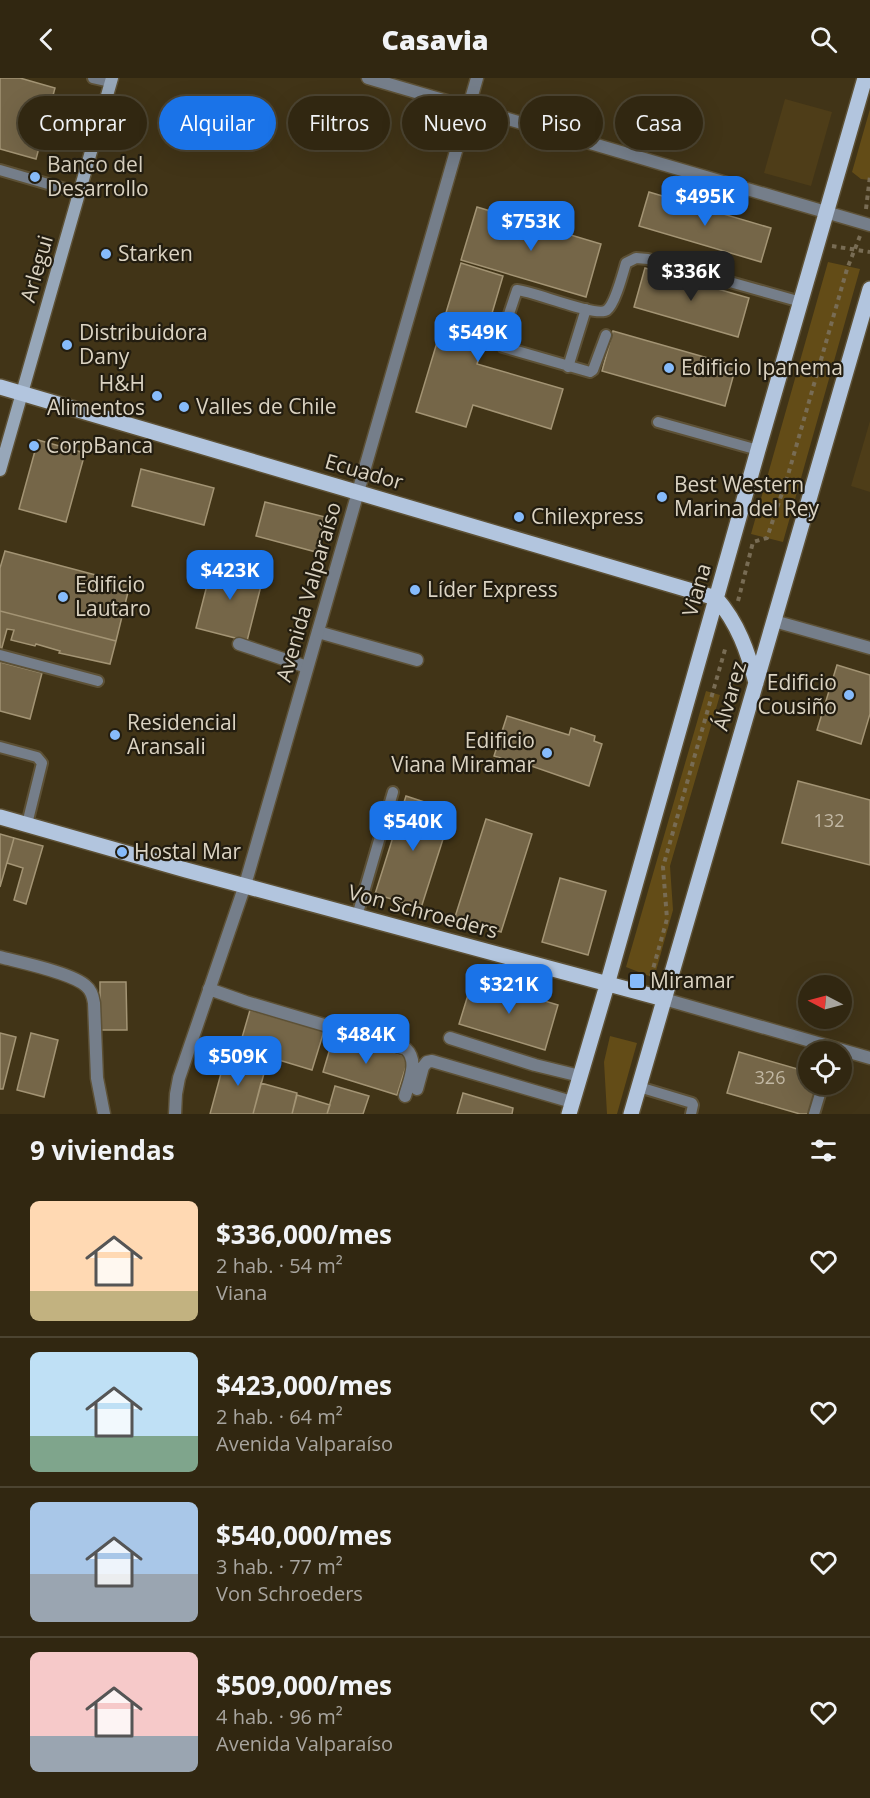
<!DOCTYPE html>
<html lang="es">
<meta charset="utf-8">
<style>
:root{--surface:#312711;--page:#392f1a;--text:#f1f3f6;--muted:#a8a59f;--line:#4c4431;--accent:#1a73e8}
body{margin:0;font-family:"Open Sans",sans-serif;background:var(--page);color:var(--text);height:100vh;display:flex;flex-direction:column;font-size:22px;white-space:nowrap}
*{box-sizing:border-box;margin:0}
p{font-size:20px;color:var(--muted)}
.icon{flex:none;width:33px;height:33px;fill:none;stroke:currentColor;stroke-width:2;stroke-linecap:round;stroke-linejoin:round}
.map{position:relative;height:1036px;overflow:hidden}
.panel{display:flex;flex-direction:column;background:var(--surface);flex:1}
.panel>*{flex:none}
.hud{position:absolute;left:18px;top:18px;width:834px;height:54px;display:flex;gap:12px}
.needle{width:39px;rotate:276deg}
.fabs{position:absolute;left:798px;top:897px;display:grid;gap:12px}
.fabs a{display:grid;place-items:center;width:54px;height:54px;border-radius:50%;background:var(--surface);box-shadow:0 6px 24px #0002,0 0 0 2px var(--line);font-size:30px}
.price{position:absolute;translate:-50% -51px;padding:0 14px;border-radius:12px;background:var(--accent);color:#fff;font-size:20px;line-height:39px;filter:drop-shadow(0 2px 3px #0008)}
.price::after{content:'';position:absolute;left:50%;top:36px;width:18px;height:14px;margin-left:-9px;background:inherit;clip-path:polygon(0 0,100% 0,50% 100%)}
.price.current{background:#222;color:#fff}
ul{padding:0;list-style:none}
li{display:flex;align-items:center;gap:18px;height:150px;padding:0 30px}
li+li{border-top:2px solid var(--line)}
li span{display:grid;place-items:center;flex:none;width:168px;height:120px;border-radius:9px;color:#555}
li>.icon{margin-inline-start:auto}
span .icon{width:72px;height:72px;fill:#fffc;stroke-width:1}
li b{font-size:26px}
h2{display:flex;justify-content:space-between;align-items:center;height:72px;padding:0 30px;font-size:26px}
.tag{padding:0 21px;border-radius:27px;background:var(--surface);box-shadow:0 6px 24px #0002,0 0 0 2px var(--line);font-size:21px;line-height:54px}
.tag.current{background:var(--accent);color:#fff}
header{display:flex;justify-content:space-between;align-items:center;height:78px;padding:0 30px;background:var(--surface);font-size:27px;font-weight:800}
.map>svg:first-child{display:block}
</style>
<header><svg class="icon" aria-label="back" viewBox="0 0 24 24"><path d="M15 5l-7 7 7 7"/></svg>Casavia<svg class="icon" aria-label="search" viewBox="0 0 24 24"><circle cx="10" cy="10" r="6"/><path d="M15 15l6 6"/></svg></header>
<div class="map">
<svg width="870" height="1036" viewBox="0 0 870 1036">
<rect width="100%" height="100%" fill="#413417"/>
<path fill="#4e3d18" d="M785 21 832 34 811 108 764 95Z
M870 343V414L851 408Z"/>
<path fill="#634c17" d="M870 31V102L861 101 852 94Z
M828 184 860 191 783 464 751 456Z
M706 613 720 617 670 788 673 832 654 900 626 889Z
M610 958 637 965 617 1036H607L604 984Z"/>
<path fill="#756648" stroke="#a39474" stroke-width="1.5" d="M0 0H20L55 10 36 81 0 71Z
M649 114 771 150 761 184 639 148Z
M477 129 601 166 586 219 461 182Z
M461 185 503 198 477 286 563 311 551 351 473 327 466 349 416 334Z
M645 190 749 220 738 259 634 229Z
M613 253 736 288 725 328 602 293Z
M38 362 85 375 66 444 19 431Z
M141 391 214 410 204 447 132 428Z
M265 424 325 439 316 474 256 458Z
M5 473 130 506 116 563 0 533V490Z
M213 484 264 496 247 563 196 550Z
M0 533 116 563 110 586 59 575 60 573 36 566 35 568 11 562 14 552 7 551 1 573H0Z
M0 584 42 595 30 641 0 633Z
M837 587 870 597V636L861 666 817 652Z
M507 638 569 657 571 650 595 658 594 663 602 666 589 708 511 681V683L494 678Z
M798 703 870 722V787L782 765Z
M406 718 452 733 421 830 375 816Z
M486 741 532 756 501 854 455 839Z
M0 756 14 760 0 809Z
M14 760 43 768 26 826 14 822 23 790 7 785Z
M560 800 606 813 588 877 542 864Z
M473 901 558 927 545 972 459 946Z
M100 904H126L127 952H100Z
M250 932 324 953 312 992 239 970Z
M0 955 16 959 3 1011H0Z
M31 955 58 962 44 1019 17 1012Z
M334 957 409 979 397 1017 323 994Z
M739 974 808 994V1006H818L809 1036H800L727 1015Z
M226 977 266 988 253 1036H210Z
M261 1005 297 1015 292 1036H253Z
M335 1008 369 1018 363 1036H327Z
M463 1015 513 1030 512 1036H457Z
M297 1017 330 1027 327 1036H292Z"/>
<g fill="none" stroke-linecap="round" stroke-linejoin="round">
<defs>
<path id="service" d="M93 0 111 4
M0 92 79 115
M606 257 593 292 590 294 503 269 500 263 517 212C533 213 597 240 607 232 615 226 623 195 626 185L636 180 648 181 801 224
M568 289 586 231
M658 344 758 372
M0 577 98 603
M0 669 37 679 42 685 27 746
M357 838 393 714
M639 1009 692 1025 693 1027 691 1036
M814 1036 823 1006"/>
<path id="pedestrian" d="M318 554 417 582"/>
<path id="minor" d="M774 543 870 570
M239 566 307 589
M0 879C19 884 73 895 86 908 91 912 93 918 94 925L97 1000 104 1036
M209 911 246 924 406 971C419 983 409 1003 405 1018
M664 921 870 980
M450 960 535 987 580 998
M417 1011 423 989 427 984 432 983 572 1024"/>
<path id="tertiary" d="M368 0 870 147
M175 1036 176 1016 179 1000 245 807 477 0"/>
<path id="secondary" d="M0 392 112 0"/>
<path id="primary" d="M0 309 716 520
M716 520C738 545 748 574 756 605
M0 739 186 792 664 921
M569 1036 607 907 758 372 865 0
M631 1036 870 211"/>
</defs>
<use href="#service" stroke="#5d5136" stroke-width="14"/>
<use href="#pedestrian" stroke="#5d5136" stroke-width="15"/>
<use href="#minor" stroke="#5d5136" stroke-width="15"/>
<use href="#tertiary" stroke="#5d5136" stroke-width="15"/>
<use href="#secondary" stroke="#5d5136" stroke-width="15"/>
<use href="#primary" stroke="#5d5136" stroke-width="18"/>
<path stroke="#786c54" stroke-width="4" stroke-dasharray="4.5 4.5" stroke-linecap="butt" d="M866 131 870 98
M832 168 870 174
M738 523 753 464 767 460 788 397 847 191 860 158
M651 898 667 841 663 789 726 568"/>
<use href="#service" stroke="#757e8a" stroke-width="10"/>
<use href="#pedestrian" stroke="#757e8a" stroke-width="12"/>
<use href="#minor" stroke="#757e8a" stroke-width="12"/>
<use href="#tertiary" stroke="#757e8a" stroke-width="12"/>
<use href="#secondary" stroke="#97a7b9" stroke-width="12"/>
<use href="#primary" stroke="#b2c5de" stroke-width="15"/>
</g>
<g fill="#86bbfb" stroke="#231d10" stroke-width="2">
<circle cx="35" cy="99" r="6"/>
<circle cx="106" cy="176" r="6"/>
<circle cx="67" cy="267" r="6"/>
<circle cx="669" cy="290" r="6"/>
<circle cx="157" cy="318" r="6"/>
<circle cx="184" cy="329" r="6"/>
<circle cx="34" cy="368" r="6"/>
<circle cx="662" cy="419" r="6"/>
<circle cx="519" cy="439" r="6"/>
<circle cx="415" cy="512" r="6"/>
<circle cx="63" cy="519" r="6"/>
<circle cx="849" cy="617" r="6"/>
<circle cx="115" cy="657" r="6"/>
<circle cx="547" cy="675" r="6"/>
<circle cx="122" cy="774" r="6"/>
<rect x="629" y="895" width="16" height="16" rx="3"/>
</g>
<g text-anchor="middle" stroke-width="4.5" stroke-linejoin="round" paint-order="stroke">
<g font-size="18" fill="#c2b8a4">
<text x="829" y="749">132</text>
<text x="770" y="1006">326</text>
</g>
<g font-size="21" fill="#dbd3c2" stroke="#231d10" text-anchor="start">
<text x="47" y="94">Banco del<tspan x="47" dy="24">Desarrollo</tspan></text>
<text x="118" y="183">Starken</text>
<text x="79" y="262">Distribuidora<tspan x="79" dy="24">Dany</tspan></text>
<text x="681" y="297">Edificio Ipanema</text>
<text x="145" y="313" text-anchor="end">H&amp;H<tspan x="145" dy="24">Alimentos</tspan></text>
<text x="196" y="336">Valles de Chile</text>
<text x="46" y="375">CorpBanca</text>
<text x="674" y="414">Best Western<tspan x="674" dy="24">Marina del Rey</tspan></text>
<text x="531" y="446">Chilexpress</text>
<text x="75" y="514">Edificio<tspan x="75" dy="24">Lautaro</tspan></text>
<text x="427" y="519">Líder Express</text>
<text x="837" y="612" text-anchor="end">Edificio<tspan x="837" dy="24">Cousiño</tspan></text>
<text x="127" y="652">Residencial<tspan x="127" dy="24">Aransali</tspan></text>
<text x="535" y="670" text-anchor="end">Edificio<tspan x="535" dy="24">Viana Miramar</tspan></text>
<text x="134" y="781">Hostal Mar</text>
<text x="650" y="910">Miramar</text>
</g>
<g font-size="21" fill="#dbd3c2" stroke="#231d10">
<text transform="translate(37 191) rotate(-74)" y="7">Arlegui</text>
<text transform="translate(364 394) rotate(16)" y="7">Ecuador</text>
<text transform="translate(697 512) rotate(-74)" y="7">Viana</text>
<text transform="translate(309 514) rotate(-74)" y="7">Avenida Valparaíso</text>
<text transform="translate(730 618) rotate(-74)" y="7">Álvarez</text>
<text transform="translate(423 834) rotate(15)" y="7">Von Schroeders</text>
</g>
</g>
</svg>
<div class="fabs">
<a><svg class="needle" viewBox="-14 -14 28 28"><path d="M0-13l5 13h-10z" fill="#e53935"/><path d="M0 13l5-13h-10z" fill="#a8a59f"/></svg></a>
<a><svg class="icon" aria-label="locate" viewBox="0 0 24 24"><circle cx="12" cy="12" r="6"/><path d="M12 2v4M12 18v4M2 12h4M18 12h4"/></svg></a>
</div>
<b class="price" style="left:705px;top:149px">$495K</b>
<b class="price" style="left:531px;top:174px">$753K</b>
<b class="price current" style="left:691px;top:224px">$336K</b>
<b class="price" style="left:478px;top:285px">$549K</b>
<b class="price" style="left:230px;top:523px">$423K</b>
<b class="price" style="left:413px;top:774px">$540K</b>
<b class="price" style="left:509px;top:937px">$321K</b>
<b class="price" style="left:366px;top:987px">$484K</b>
<b class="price" style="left:238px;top:1009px">$509K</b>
<div class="hud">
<a class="tag">Comprar</a>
<a class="tag current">Alquilar</a>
<a class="tag">Filtros</a>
<a class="tag">Nuevo</a>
<a class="tag">Piso</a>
<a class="tag">Casa</a>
</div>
</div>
<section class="panel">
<h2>9 viviendas<svg class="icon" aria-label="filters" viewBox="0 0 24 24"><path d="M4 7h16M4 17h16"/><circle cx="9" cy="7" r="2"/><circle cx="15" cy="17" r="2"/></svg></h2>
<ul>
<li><span style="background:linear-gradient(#ffd9b3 75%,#c2b280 0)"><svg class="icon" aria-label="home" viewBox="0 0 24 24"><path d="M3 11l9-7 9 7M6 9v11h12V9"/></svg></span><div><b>$336,000/mes</b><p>2 hab. · 54 m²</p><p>Viana</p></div><svg class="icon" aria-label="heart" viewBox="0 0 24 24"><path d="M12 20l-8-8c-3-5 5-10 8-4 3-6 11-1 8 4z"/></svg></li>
<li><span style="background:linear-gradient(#bfe0f5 70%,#7fa58c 0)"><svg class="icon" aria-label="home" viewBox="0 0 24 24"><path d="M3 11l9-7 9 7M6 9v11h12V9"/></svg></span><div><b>$423,000/mes</b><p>2 hab. · 64 m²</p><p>Avenida Valparaíso</p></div><svg class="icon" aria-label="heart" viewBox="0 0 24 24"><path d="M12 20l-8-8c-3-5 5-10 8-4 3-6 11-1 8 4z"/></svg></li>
<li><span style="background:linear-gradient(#a9c7e8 60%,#9aa5b1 0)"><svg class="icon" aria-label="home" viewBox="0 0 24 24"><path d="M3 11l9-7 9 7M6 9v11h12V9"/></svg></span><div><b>$540,000/mes</b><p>3 hab. · 77 m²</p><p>Von Schroeders</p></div><svg class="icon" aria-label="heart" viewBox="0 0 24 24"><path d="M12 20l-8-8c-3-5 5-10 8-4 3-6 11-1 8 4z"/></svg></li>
<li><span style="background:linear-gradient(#f6c9c9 70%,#9aa5b1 0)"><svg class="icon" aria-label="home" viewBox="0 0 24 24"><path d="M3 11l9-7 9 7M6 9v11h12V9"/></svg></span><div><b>$509,000/mes</b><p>4 hab. · 96 m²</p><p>Avenida Valparaíso</p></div><svg class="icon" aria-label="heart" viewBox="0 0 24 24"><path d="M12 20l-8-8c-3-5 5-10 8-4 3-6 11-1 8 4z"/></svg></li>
</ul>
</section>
